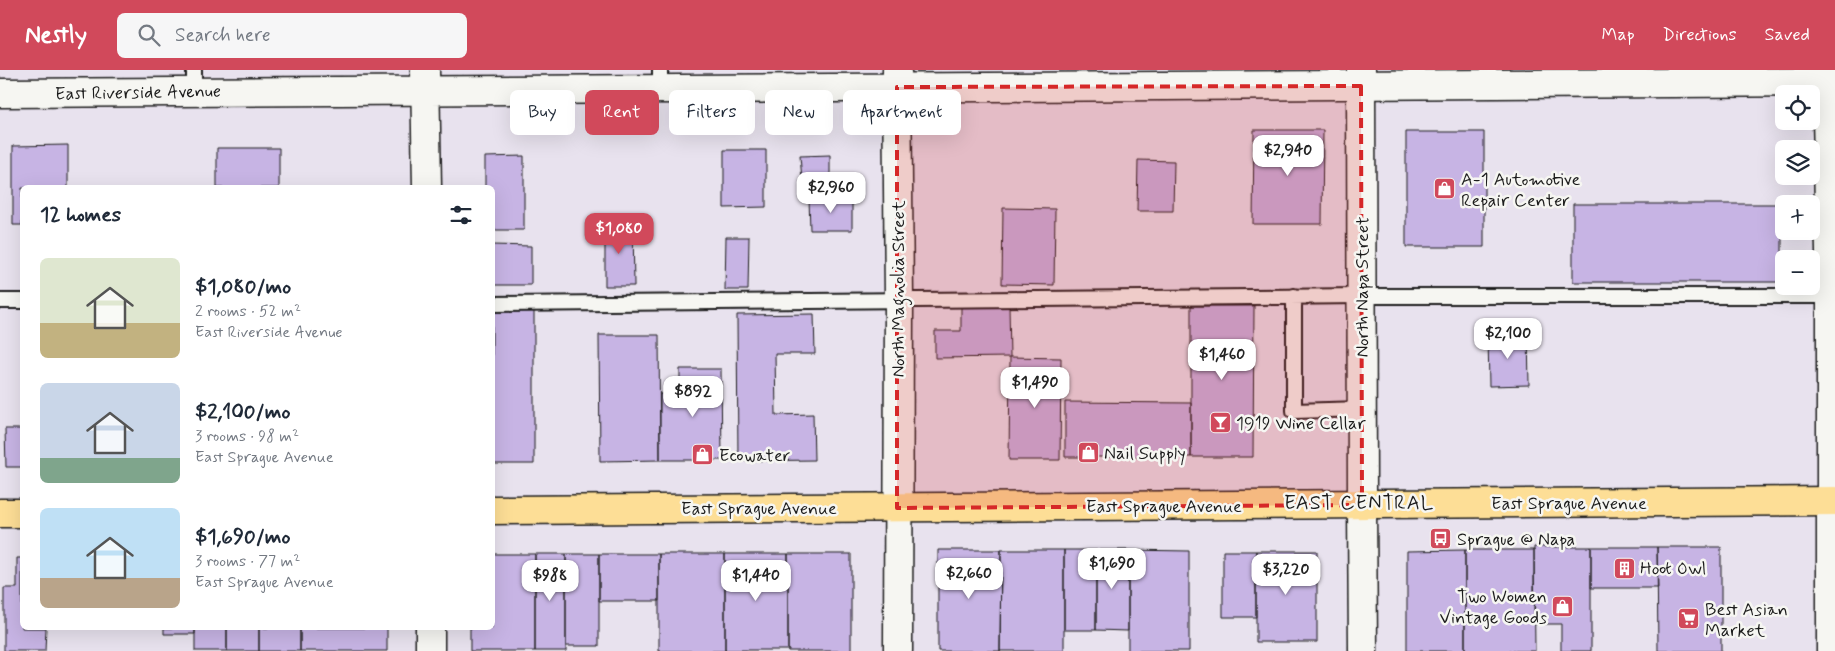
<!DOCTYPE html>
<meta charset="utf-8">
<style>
:root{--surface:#fff;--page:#f6f6f7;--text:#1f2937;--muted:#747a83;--accent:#d1495b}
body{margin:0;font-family:Mynerve,sans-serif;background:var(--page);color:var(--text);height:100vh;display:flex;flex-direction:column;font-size:19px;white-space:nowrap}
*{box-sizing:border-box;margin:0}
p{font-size:16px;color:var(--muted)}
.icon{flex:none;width:28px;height:28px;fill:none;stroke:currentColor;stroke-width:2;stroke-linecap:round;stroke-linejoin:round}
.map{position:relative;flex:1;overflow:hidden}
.drawer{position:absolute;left:20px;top:115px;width:475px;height:445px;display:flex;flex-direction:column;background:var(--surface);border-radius:8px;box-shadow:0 5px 20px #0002}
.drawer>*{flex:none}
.top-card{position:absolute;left:510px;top:20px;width:475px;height:45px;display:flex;gap:10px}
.controls{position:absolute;left:1775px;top:15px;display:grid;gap:10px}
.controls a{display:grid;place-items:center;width:45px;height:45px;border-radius:8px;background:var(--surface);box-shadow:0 5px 20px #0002;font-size:25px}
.price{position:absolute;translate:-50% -42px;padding:0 11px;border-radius:10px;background:#fff;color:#222;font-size:16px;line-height:32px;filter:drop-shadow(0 1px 2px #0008)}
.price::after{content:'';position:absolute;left:50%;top:30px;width:15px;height:11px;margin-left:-8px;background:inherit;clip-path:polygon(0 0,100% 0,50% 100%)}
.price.active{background:var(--accent);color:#fff}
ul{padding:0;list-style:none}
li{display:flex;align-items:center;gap:15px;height:125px;padding:0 20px}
li span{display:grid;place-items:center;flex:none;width:140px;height:100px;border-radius:8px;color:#555}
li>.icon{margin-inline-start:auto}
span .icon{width:60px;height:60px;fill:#fffc;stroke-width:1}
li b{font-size:21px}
h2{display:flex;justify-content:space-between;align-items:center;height:60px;padding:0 20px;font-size:21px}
.pill{padding:0 18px;border-radius:8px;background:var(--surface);box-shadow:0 5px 20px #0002;font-size:18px;line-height:45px}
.pill.active{background:var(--accent);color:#fff}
header{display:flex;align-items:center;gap:30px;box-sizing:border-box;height:70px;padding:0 25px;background:var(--accent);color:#fff}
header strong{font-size:24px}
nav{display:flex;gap:28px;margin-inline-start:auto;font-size:18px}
.search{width:350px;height:45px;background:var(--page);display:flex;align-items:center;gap:12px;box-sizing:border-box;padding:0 18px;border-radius:8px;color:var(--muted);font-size:19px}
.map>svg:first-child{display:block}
</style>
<header>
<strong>Nestly</strong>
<div class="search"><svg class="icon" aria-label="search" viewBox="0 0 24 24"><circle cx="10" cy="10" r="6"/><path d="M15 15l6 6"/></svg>Search here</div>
<nav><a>Map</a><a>Directions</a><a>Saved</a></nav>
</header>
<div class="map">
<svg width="1835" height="581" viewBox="0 0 1835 581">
<rect width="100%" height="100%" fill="#e8e2ee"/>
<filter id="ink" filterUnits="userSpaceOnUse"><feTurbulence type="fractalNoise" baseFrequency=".02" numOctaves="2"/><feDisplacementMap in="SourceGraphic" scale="10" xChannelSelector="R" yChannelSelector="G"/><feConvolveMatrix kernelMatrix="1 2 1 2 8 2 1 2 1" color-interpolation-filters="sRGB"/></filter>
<g filter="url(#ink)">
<path fill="#c7b4e4" stroke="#1c1c1c" d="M1254 60H1323L1322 154H1253Z
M1406 62H1484V177H1406Z
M68 75V118H22V155H13V76Z
M217 78H279V118H217Z
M724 80H766V137L724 138Z
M830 85V106H823L824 121H803L800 86Z
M524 86V160H492V118H485V87Z
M1138 90 1174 91 1173 141H1137Z
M852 128V160H810L809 129Z
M1573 134H1782V212H1573Z
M1003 138 1055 139 1054 215 1002 214Z
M605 154H633L634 216H605Z
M726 167H749L748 220H725Z
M492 175 531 176V215H492Z
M1009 236 1010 287 935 288V261H961V237Z
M1191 236H1254L1253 387H1191Z
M492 241H534V394H492Z
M814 244 815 284H775L776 345 813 344 814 390 738 391 737 245Z
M599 265H659L660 390 600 391Z
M1488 265H1528L1529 315 1489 316Z
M1010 287 1061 288 1060 390H1009Z
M680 299H721L722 390H660V324L680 323Z
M1065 332 1191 333V387H1065Z
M5 359H22V397H6Z
M1534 477H1591V581H1561V554H1534Z
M1591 477H1657L1658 518H1591Z
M1657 477H1721V581H1658Z
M938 480H1001L1000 581H938Z
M1001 480H1064V581H1000Z
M1064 480H1096V560H1064Z
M1096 480H1128V561L1096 560Z
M1128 480 1189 481V581H1128Z
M1465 480V581H1407V481Z
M1465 480H1534L1535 581H1465Z
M1223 481H1256V547H1223Z
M1256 481H1317V572H1256Z
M492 484H535V581H470V558H492Z
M535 484H566V581H535Z
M566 484H599V576H566Z
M599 484H659V531H599Z
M659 484H725V581H659Z
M725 484H788V580H725Z
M788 484H851V581H788Z
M17 488H22V558H46L45 581H4V518H17Z
M164 558H195V564H164Z
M195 558H227V581H195Z
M227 558H259V581H227Z
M259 558H300V581H259Z
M300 558H387V581H300Z"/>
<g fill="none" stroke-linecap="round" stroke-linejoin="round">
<defs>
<path id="service" d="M194 0V21
M660 19V0
M1294 226V341L1362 339
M0 231H22
M492 234 1362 226H1834"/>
<path id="minor" d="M425 0 427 118
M897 0 899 230 898 581
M1826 0 1831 226V581
M0 23 1835 12
M430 581V558"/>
<path id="tertiary" d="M1362 435 1363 581"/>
<path id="secondary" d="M1361 0 1362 435"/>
<path id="primary" d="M492 440 1835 431
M0 443H22"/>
</defs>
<use href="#service" stroke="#1c1c1c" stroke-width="18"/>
<use href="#minor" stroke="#1c1c1c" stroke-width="31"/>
<use href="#tertiary" stroke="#1c1c1c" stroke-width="31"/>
<use href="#secondary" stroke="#1c1c1c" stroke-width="31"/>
<use href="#primary" stroke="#1c1c1c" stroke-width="31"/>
<use href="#service" stroke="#f6f6f2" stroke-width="14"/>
<use href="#minor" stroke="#f6f6f2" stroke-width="28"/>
<use href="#tertiary" stroke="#f6f6f2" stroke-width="28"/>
<use href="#secondary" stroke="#f6f6f2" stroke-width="28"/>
<use href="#primary" stroke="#fdde96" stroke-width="28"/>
</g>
</g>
<path fill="#d62828" fill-opacity="0.2" stroke="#d62828" stroke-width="4" stroke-dasharray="10 6" stroke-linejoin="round" d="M1361 16 1362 435 897 438V17Z"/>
<defs>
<symbol id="shop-square" viewBox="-11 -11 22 22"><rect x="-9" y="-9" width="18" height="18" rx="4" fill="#d1495b" stroke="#f6f6f2"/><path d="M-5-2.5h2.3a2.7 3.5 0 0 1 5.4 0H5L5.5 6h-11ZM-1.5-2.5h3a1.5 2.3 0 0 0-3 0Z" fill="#fff"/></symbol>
<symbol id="bar-square" viewBox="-11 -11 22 22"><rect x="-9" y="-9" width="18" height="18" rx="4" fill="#d1495b" stroke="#f6f6f2"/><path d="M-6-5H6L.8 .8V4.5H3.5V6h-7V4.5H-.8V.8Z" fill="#fff"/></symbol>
<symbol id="bus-square" viewBox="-11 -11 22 22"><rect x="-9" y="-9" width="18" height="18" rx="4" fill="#d1495b" stroke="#f6f6f2"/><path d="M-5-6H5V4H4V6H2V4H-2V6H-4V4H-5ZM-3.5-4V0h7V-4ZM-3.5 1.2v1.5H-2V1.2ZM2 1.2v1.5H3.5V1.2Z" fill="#fff"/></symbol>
<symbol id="building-square" viewBox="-11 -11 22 22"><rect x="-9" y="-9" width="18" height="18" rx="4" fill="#d1495b" stroke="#f6f6f2"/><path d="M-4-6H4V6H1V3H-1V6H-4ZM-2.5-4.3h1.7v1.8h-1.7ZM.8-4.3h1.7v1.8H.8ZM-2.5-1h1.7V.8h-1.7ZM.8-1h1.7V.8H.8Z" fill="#fff"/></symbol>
<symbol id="supermarket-square" viewBox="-11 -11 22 22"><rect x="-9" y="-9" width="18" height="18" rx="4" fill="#d1495b" stroke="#f6f6f2"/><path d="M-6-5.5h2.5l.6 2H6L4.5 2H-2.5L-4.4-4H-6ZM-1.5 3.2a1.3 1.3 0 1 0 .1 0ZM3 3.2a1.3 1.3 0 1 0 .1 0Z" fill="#fff"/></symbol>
</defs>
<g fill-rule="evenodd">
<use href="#shop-square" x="1432" y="106" width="25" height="25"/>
<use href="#bar-square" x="1208" y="340" width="25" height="25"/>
<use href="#shop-square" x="1076" y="370" width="25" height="25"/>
<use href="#shop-square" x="690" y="372" width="25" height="25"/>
<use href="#bus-square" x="1428" y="456" width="25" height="25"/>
<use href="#building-square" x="1612" y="486" width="25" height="25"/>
<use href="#shop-square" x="1550" y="524" width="25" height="25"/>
<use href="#supermarket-square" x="1676" y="536" width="25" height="25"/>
</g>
<g text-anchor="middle" stroke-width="5" stroke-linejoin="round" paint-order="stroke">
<g font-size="18" fill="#1c1c1c" stroke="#f6f6f2">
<text transform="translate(138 22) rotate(-1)" y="6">East Riverside Avenue</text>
<text transform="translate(1362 217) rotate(-90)" y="6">North Napa Street</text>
<text transform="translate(898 219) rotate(-90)" y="6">North Magnolia Street</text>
<text x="1569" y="439">East Sprague Avenue</text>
<text x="1164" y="442">East Sprague Avenue</text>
<text x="759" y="444">East Sprague Avenue</text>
</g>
<g font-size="18" fill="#1c1c1c" stroke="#f6f6f2" text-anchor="start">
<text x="1461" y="115">A-1 Automotive<tspan x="1461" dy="21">Repair Center</tspan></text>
<text x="1236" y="359">1919 Wine Cellar</text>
<text x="1104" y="389">Nail Supply</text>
<text x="719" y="391">Ecowater</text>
<text x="1457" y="475">Sprague @ Napa</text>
<text x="1640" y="504">Hoot Owl</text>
<text x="1547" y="532" text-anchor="end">Two Women<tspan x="1547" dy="21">Vintage Goods</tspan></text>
<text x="1705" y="545">Best Asian<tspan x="1705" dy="21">Market</tspan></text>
</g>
<g font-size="20" letter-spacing="1" fill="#1c1c1c" stroke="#f6f6f2">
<text x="1359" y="439">EAST CENTRAL</text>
</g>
</g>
</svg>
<div class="controls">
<a><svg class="icon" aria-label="locate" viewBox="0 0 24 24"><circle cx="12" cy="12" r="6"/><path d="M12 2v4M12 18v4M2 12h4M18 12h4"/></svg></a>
<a><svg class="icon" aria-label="layers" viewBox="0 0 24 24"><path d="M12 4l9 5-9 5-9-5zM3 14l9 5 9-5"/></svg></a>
<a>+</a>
<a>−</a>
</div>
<b class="price" style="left:1288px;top:107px">$2,940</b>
<b class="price" style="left:831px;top:144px">$2,960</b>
<b class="price active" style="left:619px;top:185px">$1,080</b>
<b class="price" style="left:1508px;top:290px">$2,100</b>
<b class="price" style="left:1222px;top:311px">$1,460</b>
<b class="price" style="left:1035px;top:339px">$1,490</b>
<b class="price" style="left:693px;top:348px">$892</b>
<b class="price" style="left:1112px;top:520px">$1,690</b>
<b class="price" style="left:1286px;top:526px">$3,220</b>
<b class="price" style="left:969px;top:530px">$2,660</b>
<b class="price" style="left:550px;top:532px">$988</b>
<b class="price" style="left:756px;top:532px">$1,440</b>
<div class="top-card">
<a class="pill">Buy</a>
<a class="pill active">Rent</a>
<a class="pill">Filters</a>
<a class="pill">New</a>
<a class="pill">Apartment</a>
</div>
<section class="drawer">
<h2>12 homes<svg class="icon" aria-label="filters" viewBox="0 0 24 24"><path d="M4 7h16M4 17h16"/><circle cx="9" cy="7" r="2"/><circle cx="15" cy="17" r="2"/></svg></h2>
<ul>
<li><span style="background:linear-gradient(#dfe7d0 65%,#c2b280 0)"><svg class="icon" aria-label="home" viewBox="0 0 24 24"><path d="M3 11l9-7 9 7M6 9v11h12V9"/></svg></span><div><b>$1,080/mo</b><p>2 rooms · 52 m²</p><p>East Riverside Avenue</p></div></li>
<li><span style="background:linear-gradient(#c9d6e8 75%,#7fa58c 0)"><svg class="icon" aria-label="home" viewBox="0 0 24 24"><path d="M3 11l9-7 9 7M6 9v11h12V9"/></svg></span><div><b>$2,100/mo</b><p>3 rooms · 98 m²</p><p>East Sprague Avenue</p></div></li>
<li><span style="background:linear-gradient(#bfe0f5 70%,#b9a48a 0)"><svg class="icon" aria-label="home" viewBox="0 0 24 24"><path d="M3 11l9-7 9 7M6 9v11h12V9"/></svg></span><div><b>$1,690/mo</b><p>3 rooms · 77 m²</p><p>East Sprague Avenue</p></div></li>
</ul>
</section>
</div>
